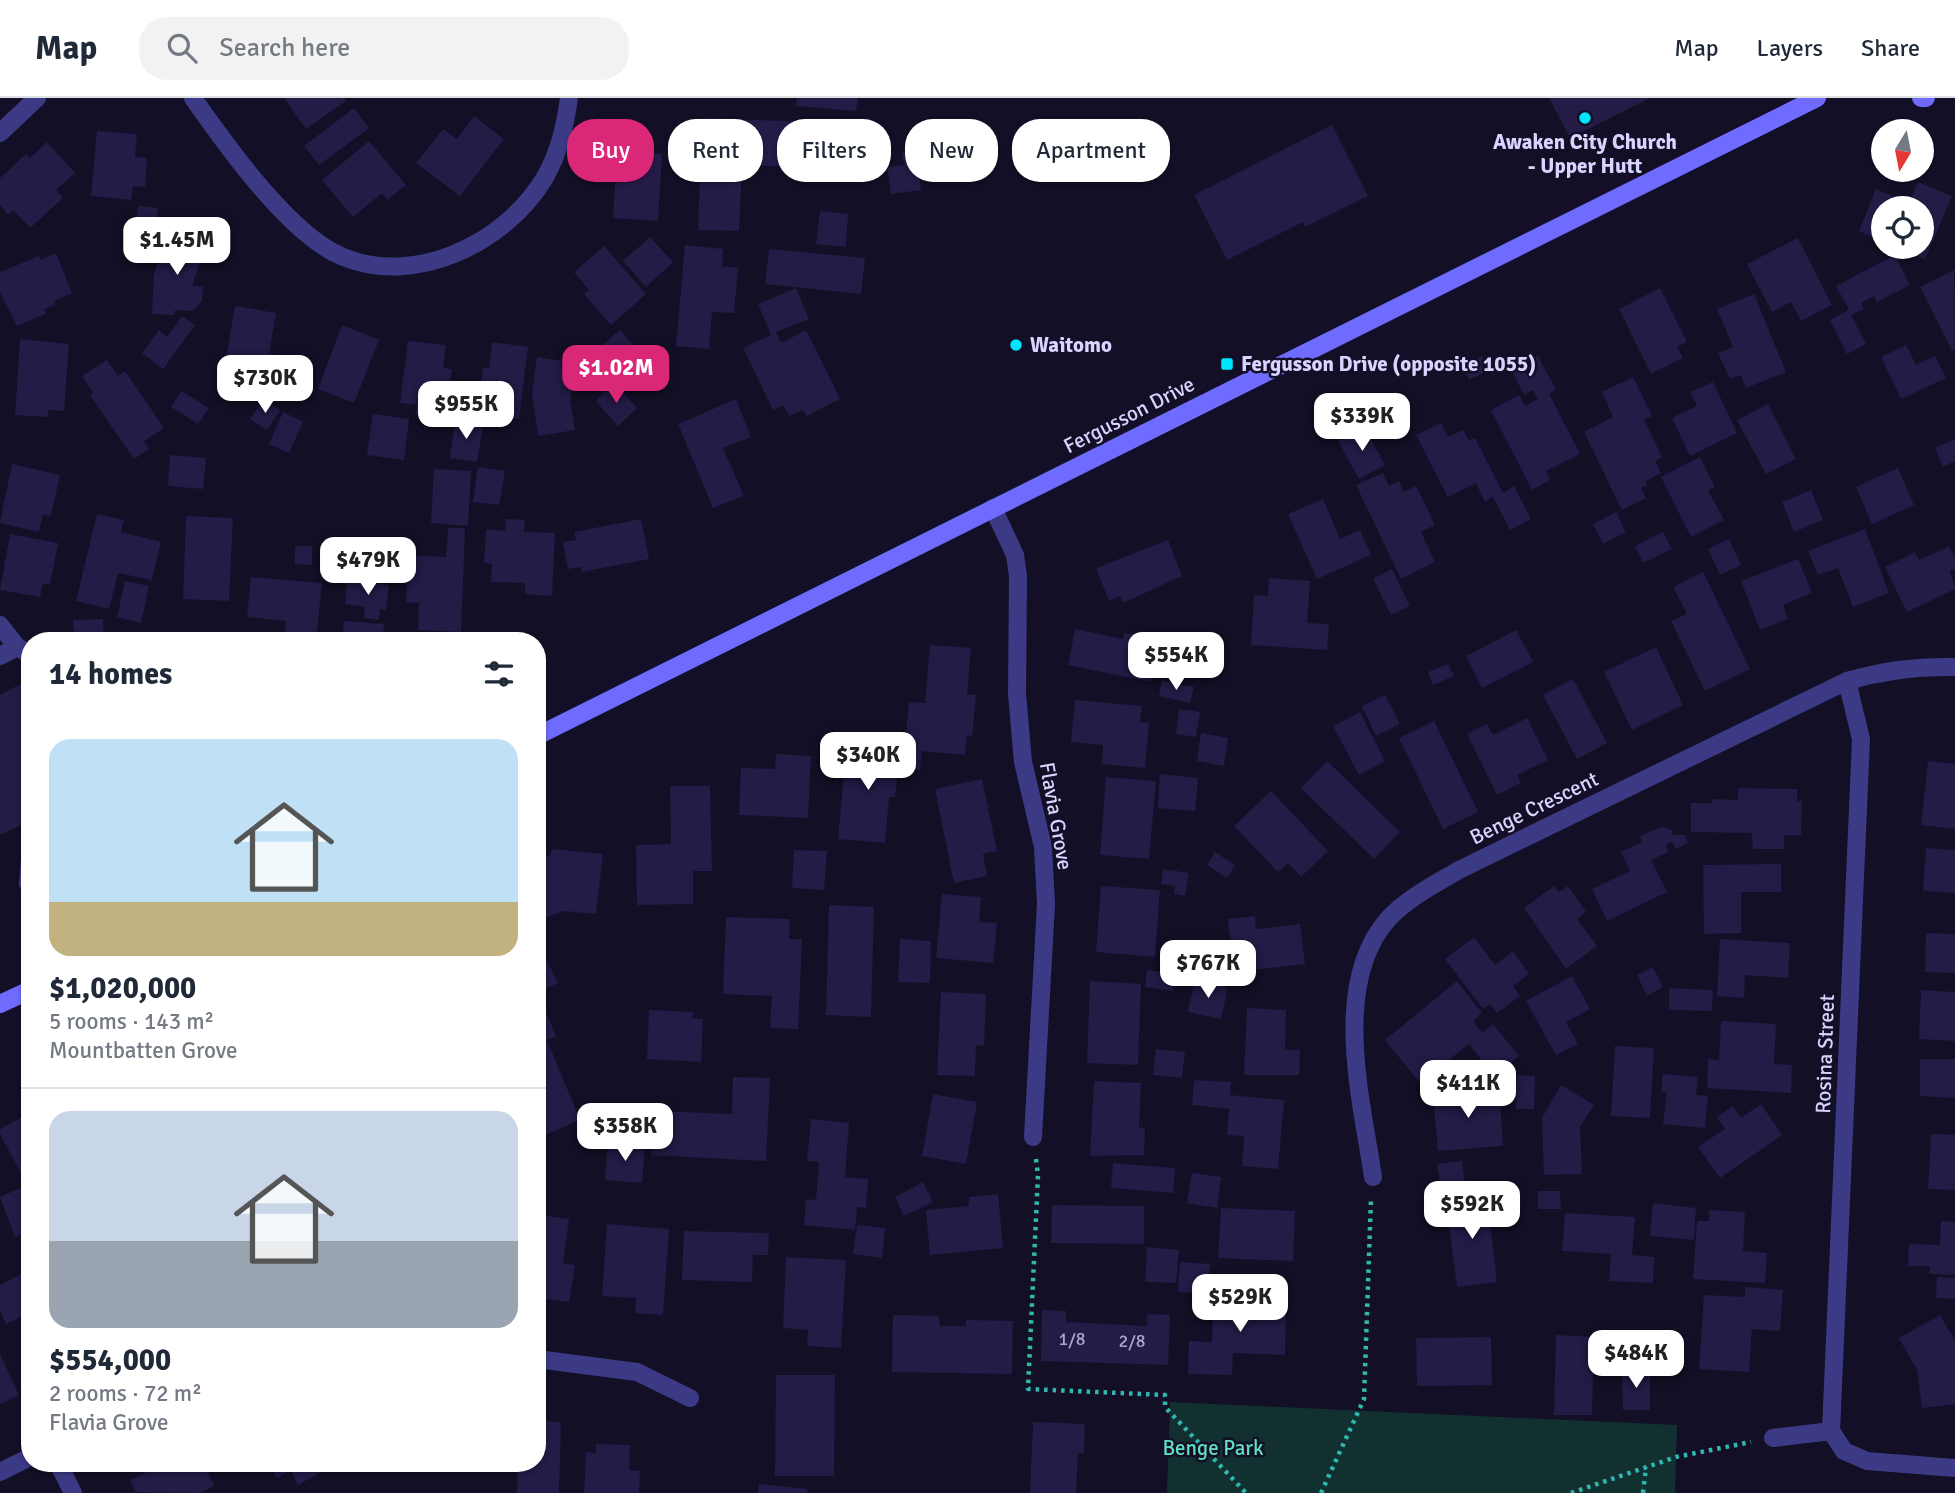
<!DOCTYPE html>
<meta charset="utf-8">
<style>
:root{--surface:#fff;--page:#f2f2f3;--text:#1f2937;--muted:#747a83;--line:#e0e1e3;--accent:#db2777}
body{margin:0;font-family:Signika,sans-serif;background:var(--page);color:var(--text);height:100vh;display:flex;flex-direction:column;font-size:26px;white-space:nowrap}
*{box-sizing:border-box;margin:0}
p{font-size:23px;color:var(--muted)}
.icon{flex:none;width:38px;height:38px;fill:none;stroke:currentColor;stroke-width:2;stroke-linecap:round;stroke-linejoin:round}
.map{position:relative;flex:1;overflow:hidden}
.panel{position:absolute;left:21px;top:534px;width:525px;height:840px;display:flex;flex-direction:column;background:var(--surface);border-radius:28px;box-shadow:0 2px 5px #0004}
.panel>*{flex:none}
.guide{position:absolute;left:567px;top:21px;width:665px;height:63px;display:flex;gap:14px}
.needle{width:46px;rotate:190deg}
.controls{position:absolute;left:1871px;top:21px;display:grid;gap:14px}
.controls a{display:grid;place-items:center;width:63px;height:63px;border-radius:50%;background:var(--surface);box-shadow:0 2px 5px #0004;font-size:35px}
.price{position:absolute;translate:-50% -60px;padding:0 16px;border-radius:14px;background:#fff;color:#222;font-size:23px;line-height:46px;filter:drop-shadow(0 2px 4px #0008)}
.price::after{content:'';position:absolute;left:50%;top:42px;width:21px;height:16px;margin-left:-10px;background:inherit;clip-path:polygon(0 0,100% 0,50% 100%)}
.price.current{background:var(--accent);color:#fff}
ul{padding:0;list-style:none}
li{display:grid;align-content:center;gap:14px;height:371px;padding:0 28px}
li+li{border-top:2px solid var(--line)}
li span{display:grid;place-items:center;height:217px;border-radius:21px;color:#555}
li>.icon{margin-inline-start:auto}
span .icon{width:126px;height:126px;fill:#fffc;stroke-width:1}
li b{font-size:30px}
h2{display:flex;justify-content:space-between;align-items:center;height:84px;padding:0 28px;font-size:30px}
.tag{padding:0 24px;border-radius:28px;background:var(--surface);box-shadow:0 2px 5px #0004;font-size:24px;line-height:63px}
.tag.current{background:var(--accent);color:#fff}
header{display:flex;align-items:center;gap:42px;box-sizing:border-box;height:98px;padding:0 35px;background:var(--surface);border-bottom:2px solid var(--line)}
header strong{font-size:33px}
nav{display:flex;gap:38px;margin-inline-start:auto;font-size:24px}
.search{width:490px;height:63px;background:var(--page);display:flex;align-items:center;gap:18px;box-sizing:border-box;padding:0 24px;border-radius:28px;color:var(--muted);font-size:26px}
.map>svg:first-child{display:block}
</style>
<header>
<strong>Map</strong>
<div class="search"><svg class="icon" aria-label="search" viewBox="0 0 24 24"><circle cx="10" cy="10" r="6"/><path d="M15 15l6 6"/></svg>Search here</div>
<nav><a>Map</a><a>Layers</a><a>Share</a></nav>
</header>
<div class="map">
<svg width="1955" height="1395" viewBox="0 0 1955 1395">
<rect width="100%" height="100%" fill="#130f26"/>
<path fill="#12302f" d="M1170 1304 1677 1327 1675 1395H1167Z"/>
<path fill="#241b47" d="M284 0H344L346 3 306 31Z
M797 0H858L856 13 796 8Z
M1549 0H1650L1570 40Z
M354 10 369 30 319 67 304 48Z
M474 18 504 41 460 98 416 65 443 31 457 41Z
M702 20 870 26 868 71 742 67 739 133 698 132Z
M1332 27 1368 98 1305 129 1303 124 1227 162 1194 97Z
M97 33 137 36 135 59 147 60 145 89 133 88 131 102 91 98Z
M369 43 406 87 387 102 382 95 353 119 322 82Z
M47 44 75 75 56 92 63 100 30 130 13 112 8 117 0 107V80L26 56 30 60Z
M617 53 662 56 658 123 613 120Z
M916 53 921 92 891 96 887 69 904 67 902 54Z
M1918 84 1952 98 1925 161 1896 149H1922V110H1883V144L1859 133 1876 91 1909 105Z
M138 108 158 110 156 136 135 134Z
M820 113 848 116 846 149 816 146Z
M167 136 205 149 192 188 203 189 202 203 193 213 175 212V217L152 216 154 176Z
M650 139 673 164 646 189 623 163Z
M1798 140 1832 207 1801 223 1791 204 1772 214 1747 166Z
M685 147 723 151 722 168 738 170 734 215 712 214 709 251 676 248Z
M604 148 646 196 611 227 584 196 589 192 574 174Z
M769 151 865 160 861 196 765 186Z
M56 155 72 195 54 203 55 207 44 211 46 216 17 228 0 195V174L39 158 40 162Z
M1895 157 1910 187 1877 204 1874 198 1861 205 1864 211 1851 217 1866 246 1847 256 1830 222 1849 212 1836 188Z
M1954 172 1955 251 1952 253 1920 189Z
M796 190 809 221 776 234 781 245 806 232 840 301 807 318 803 312 789 318 783 307 773 312 743 250 771 237 758 206Z
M1660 190 1687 244 1677 249 1683 260 1651 276 1619 211Z
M1754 196 1786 274 1746 290 1741 277 1730 281 1718 255 1733 249 1717 211Z
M235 208 276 215 269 255 274 256 269 285 223 277Z
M182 218 195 227 163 271 142 255 159 232 167 239Z
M342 227 379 242 354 305 318 291Z
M620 232 639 254 620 270 601 248Z
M20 241 69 246 64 313 48 312V319L15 317Z
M408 243 446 247 443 270 452 271 447 311 442 310 440 319 415 317 417 307 400 305Z
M492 244 528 249 519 321 477 315 483 270H489Z
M1906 247 1916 267 1935 258 1946 280 1901 301 1881 259Z
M1482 258 1489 272 1469 282 1462 268Z
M1538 258 1556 292 1549 296 1580 356 1546 373 1550 382 1532 392 1491 312 1519 297 1525 308 1538 301 1533 292 1524 297 1511 271Z
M537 259 576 265 570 302 575 332 538 338 532 296Z
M107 262 118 278 125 273 164 330 144 343 149 351 134 361 90 297 93 295 82 278Z
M1633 279 1652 318 1644 322 1662 359 1655 363 1661 375 1646 383 1647 387 1641 390 1646 400 1622 412 1584 334 1613 319 1602 294Z
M1713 284 1737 335 1690 358 1672 320 1697 308 1690 294Z
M614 285 637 310 618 328 596 303Z
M181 293 209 310 198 326 171 309Z
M736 301 751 339 723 350 744 398 713 410 678 326Z
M263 302 280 312 267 332 250 321Z
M1768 306 1796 361 1766 376 1737 322Z
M283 314 303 324 289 355 269 346Z
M373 316 409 321 404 362 367 357Z
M455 323 483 327 477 364 450 360Z
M1441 325 1448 339 1463 332 1469 343 1475 340 1503 395 1514 388 1531 421 1510 432 1493 399 1485 404 1476 385 1448 399 1416 337Z
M1364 329 1385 367 1359 381 1338 343Z
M1955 341V363L1943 369 1935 350Z
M170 357 206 360 203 391 168 388Z
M1700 359 1715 389 1708 392 1724 422 1691 439 1661 379Z
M12 366 60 377 51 418 43 417 39 434 0 425Z
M478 369 505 373 499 407 473 404Z
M1898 370 1914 407 1872 426 1856 389Z
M434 371 471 373 468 428 431 425Z
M1383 375 1389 388 1399 383 1404 394 1416 388 1435 427 1421 434 1435 464 1401 481 1356 387Z
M1811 392 1823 422 1794 434 1782 404Z
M1323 401 1340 441 1360 432 1371 457 1317 481 1288 416Z
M1616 414 1626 434 1603 446 1593 426Z
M97 416 124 422 121 434 161 444 152 482 118 475 109 511 76 503Z
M186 418 233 420 229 503 183 501Z
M506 421 525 422 524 434 555 435 552 498 525 496V485L491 484 492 466 484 465 486 431 505 433Z
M641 421 649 461 582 474 581 469 568 471 563 444 576 442 574 434Z
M448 430H465L461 534 418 532 419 505 406 504 408 457 446 459Z
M1865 431 1889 495 1853 509 1838 470 1818 477 1808 453Z
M1663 434 1672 451 1643 465 1635 448Z
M10 436 58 445 50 487 43 485 40 499 0 492Z
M1729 441 1741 467 1720 477 1708 451Z
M1168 442 1182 478 1123 505 1120 498 1109 503 1096 470Z
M295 448H312V467L295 466Z
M1949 448 1955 460V471L1950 473 1955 491 1907 514 1885 469 1915 454 1919 462Z
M1798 461 1812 495 1783 507 1788 521 1760 532 1741 483Z
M1392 471 1410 508 1391 517 1373 481Z
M1703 474 1750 571 1705 593 1671 523 1687 516 1673 489Z
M251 479 322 485 316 542H284L286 523 247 519Z
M1269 480 1310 483 1307 525 1329 526 1327 552 1251 547 1254 497 1268 498Z
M347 482 389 487 386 512 380 511 379 522 364 520 365 509 345 506Z
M125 483 149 488 141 525 117 519Z
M103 521 104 542H74L73 522Z
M344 523 384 526 383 542H342Z
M1075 531 1123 541 1124 535 1151 540 1150 546 1158 548 1151 584 1068 567Z
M1516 532 1533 564 1482 590 1466 558Z
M930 547 971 550 967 596 976 597 972 638 967 637 965 657 922 653 920 672 903 670 909 604 925 605Z
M1656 549 1683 607 1632 632 1604 574Z
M1448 566 1454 578 1433 587 1428 574Z
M30 581 25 725 0 737V597Z
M1573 581 1607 645 1577 661 1543 597Z
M1162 583 1194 589 1190 605 1159 598Z
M1385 597 1400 626 1376 638 1362 608Z
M1075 602 1142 608 1140 624 1149 625 1145 670 1102 666 1103 647 1071 644Z
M1179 611 1200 614 1196 639 1176 636Z
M1360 614 1385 663 1359 677 1333 628Z
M1527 620 1548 662 1517 677 1521 685 1497 697 1467 636 1487 626 1493 637Z
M1434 623 1478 714 1443 731 1399 640Z
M1201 635 1228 640 1224 668 1197 663Z
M847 645 900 650 895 699H889L885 745 838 741Z
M776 656 811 658 808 720 739 717 741 670 775 671Z
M1327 663 1400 734 1374 761 1301 690Z
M1928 663 1955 666V731L1921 727Z
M1160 676 1198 680 1195 713 1158 710Z
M1106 679 1156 683 1149 761 1100 757Z
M982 681 997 753 983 756 987 778 954 785 935 691Z
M670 688H710L712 773H693V806L637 807 636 747 671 746Z
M1738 690 1797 691V703H1802L1801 737H1784V751H1753L1752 735 1691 734V705H1712V701L1738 702Z
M1271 693 1328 753 1301 779 1288 765 1278 774 1234 728Z
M1661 729 1672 732 1673 737H1685L1688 745 1676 751 1672 744 1666 746 1668 754 1651 762 1667 794 1607 823 1592 791 1630 773 1621 754 1642 744 1640 738Z
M1926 750 1955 752V795L1923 793Z
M552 751 603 756 596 816 564 813 537 823V762L551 757Z
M794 752 827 753 824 792 792 790Z
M1215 754 1235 767 1227 780 1207 767Z
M1781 766V794H1741V835L1704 836 1703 767Z
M1163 771 1189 775 1185 798 1174 796 1175 788 1161 786Z
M1101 788 1160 792 1155 859 1096 854Z
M1554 788 1559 794 1568 788 1586 814 1577 821 1597 848 1566 871 1524 810Z
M942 796 981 799 979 824 997 825 993 865 936 860Z
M829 807 874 809 871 919 826 917Z
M1255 818 1256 831 1300 826 1305 866 1234 874 1228 821Z
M726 819 790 821 789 841H802L798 931 770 930 772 898 723 896Z
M1926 835 1955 836V875L1925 874Z
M1474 839 1495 867 1513 853 1529 876 1513 888 1520 898 1497 915 1490 906 1483 911 1445 861Z
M900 841 931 843 930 885 898 884Z
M1720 841 1790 845 1788 880 1745 877 1744 900 1717 898Z
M537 843 558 885 538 894 537 893Z
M1191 859 1226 865 1225 872 1232 873 1230 883 1224 882 1223 885 1187 879Z
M1653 869 1663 889 1647 898 1637 877Z
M1147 872 1176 876 1173 893 1145 889Z
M1572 878 1590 911 1566 924 1578 946 1556 957 1526 903Z
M1195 882 1228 889 1221 921 1188 914Z
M1090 883 1141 886 1138 967 1087 965Z
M1457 883 1482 915 1473 923 1482 935 1493 926 1519 958 1494 978 1469 946 1420 985 1385 942Z
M1669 890 1713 892 1712 913 1669 912Z
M1921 892 1955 894V943L1919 941Z
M941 894 986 896 984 948 976 947 975 978 937 977Z
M544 910 556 938 547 942 580 1022 537 1040V913Z
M1247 910 1286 912 1285 952H1300L1299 977H1244Z
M649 912 693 914 692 920 703 921 701 964 647 961Z
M1721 923 1776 926 1774 966 1792 967 1791 995 1707 990 1708 961 1719 962Z
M1615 948 1654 950 1650 1020 1611 1018Z
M1156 951 1185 954 1182 980 1153 977Z
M1920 961H1955V1000L1920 998Z
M1663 976 1698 979 1696 997 1708 998 1705 1030 1663 1026 1667 994 1661 993Z
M1517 977 1535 978 1534 1011H1516Z
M733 979 770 980 766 1063 651 1057 653 1013 732 1016Z
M1194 982 1231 984 1230 997 1284 1002 1278 1071 1242 1068 1244 1038 1227 1037 1229 1011 1192 1007Z
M1094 983 1141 985 1139 1029 1145 1030 1144 1057 1090 1058Z
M1561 987 1594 1007 1580 1029 1582 1076 1544 1077 1542 1020Z
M1499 991 1503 1048 1438 1053 1433 996Z
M933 996 977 1004 966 1066 922 1058Z
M1761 1006 1782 1037 1720 1080 1698 1049 1725 1031 1717 1019 1733 1008 1741 1020Z
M30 1015V1093L0 1036V1031Z
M811 1021 849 1025 845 1079 868 1081 866 1110 857 1109 855 1132 804 1127 806 1101 816 1102 819 1064 807 1063Z
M1931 1036 1955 1037V1092L1928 1091Z
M608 1045 645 1048 642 1085 605 1082Z
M1462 1063 1466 1093 1442 1097 1437 1066Z
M1113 1065 1175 1070 1173 1095 1111 1090Z
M537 1075 545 1076 539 1117 569 1121 563 1165 575 1167 569 1204 537 1200Z
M1192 1075 1221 1079 1217 1110 1187 1105Z
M923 1084 933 1104 904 1118 895 1099Z
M20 1090 30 1111V1132L15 1139 0 1099Z
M1538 1093H1560L1561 1111H1538Z
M998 1096 1003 1150 930 1157 926 1112 969 1108V1099Z
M1487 1097 1497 1184 1457 1189 1446 1102Z
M1653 1105 1696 1110 1694 1142 1650 1138Z
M1052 1107 1144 1108V1146L1051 1145Z
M1221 1110 1295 1113 1293 1163 1218 1160Z
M1709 1112 1745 1114 1743 1153 1767 1155 1765 1185 1693 1181 1697 1123H1709Z
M1565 1115 1635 1119 1632 1157 1654 1159 1653 1185 1609 1183 1611 1156 1562 1153Z
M1941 1123 1955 1124V1177L1929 1176 1930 1168H1908L1909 1146 1940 1147Z
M607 1126 669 1131 663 1217 635 1215 636 1200 602 1198Z
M857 1127 885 1130 882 1160 853 1156Z
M684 1133 769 1135 768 1157H753L752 1184 682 1182Z
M1147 1149 1179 1152 1176 1185 1145 1184Z
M786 1159 846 1162 841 1250 807 1248 808 1232 783 1230Z
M1180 1164 1210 1166 1208 1196 1178 1194Z
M21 1176 30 1193V1215L6 1226 0 1213V1187Z
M1937 1179 1955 1180V1201L1936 1200Z
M1745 1189 1783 1192 1780 1233 1752 1231 1749 1274 1699 1271 1704 1197 1745 1199Z
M1213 1200 1286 1201 1285 1257 1233 1255 1232 1277 1188 1276 1189 1243 1212 1244Z
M1042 1212 1066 1213V1224L1147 1228V1216L1170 1217 1168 1267 1041 1263Z
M893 1217 939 1218 940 1228H966V1222L1013 1223 1012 1276 892 1274Z
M1940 1217 1955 1242V1306L1922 1310 1917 1272 1899 1240Z
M1556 1237 1594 1239 1592 1317H1554Z
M1491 1239 1492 1287 1417 1288 1416 1240Z
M0 1256 19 1297 0 1306Z
M1622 1273H1650V1312H1623Z
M776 1277H835L834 1378H775Z
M537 1323 561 1324 559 1395H517L518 1365H537Z
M1033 1324 1085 1326 1084 1355H1078L1076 1395H1030Z
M596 1346 630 1347 629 1372 640 1373 639 1395H584L586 1354 596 1355Z
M166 1365H204L214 1388 199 1395 136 1394 130 1382Z
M269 1365H322L326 1371 298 1387 291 1372 277 1380Z
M759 1386 808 1391 807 1395H758Z"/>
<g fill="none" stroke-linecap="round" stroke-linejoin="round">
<path stroke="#2fb8b0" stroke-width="4.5" stroke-dasharray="3.5 5" stroke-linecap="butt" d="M1036 1061 1038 1077 1028 1291 1165 1297V1309L1246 1395
M1321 1395 1364 1301 1371 1101
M1571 1395 1676 1359 1751 1344
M1643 1395 1646 1369"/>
<path stroke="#3d3a85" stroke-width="18" d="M0 35 37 0
M0 527 17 549
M0 558 17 549 30 556
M28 786 30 761"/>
<path stroke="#3d3a85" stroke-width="18" d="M193 0C226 47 289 136 341 158 414 190 505 145 544 81 559 56 565 28 569 0
M993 410 1015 457 1018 478 1017 596 1023 664 1043 749 1046 806 1033 1039
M1373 1079C1362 1003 1330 885 1389 820 1408 800 1435 786 1459 772L1847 583C1884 572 1916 568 1955 569
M537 1261 637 1274 690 1300
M1831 1333 1861 641 1847 583
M1773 1340 1831 1333 1844 1353 1867 1363 1955 1370
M58 1365 73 1395
M0 1374 30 1359"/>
<path stroke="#6f6bff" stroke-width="18" d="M1921 0H1926
M537 638 1817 0
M0 906 30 892"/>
</g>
<g fill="#00e5ff" stroke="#130f26" stroke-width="2.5">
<circle cx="1585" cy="20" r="7"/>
<circle cx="1016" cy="247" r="7"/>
<rect x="1220" y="259" width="14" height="14" rx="3.5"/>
</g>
<g text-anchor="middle" stroke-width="5" stroke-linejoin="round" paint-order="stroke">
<g font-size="18" fill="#aca6d1">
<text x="1072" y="1247">1/8</text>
<text x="1132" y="1249">2/8</text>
</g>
<g font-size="21" font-weight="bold" fill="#d9d4ff" stroke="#130f26" text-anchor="start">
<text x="1585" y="51" text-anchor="middle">Awaken City Church<tspan x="1585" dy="24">- Upper Hutt</tspan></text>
<text x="1030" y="254">Waitomo</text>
<text x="1241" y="273">Fergusson Drive (opposite 1055)</text>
</g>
<g font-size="21" fill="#d9d4ff" stroke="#130f26">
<text transform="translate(1129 317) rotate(-27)" y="7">Fergusson Drive</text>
<text transform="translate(1534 710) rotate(-26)" y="7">Benge Crescent</text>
<text transform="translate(1056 718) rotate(80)" y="7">Flavia Grove</text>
<text transform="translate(1825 956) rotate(-88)" y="7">Rosina Street</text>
</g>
<g font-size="21" fill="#5fe0c0" stroke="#130f26">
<text x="1213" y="1357">Benge Park</text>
</g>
</g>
</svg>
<div class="controls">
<a><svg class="needle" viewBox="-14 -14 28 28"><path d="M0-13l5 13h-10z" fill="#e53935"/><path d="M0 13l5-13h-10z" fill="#747a83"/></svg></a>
<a><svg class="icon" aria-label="locate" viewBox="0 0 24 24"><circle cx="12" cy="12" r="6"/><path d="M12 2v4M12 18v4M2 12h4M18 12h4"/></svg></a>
</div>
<b class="price" style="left:177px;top:179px">$1.45M</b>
<b class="price current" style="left:616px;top:307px">$1.02M</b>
<b class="price" style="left:265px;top:317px">$730K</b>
<b class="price" style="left:466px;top:343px">$955K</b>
<b class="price" style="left:1362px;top:355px">$339K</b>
<b class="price" style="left:368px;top:499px">$479K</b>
<b class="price" style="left:1176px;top:594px">$554K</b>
<b class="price" style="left:868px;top:694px">$340K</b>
<b class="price" style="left:1208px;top:902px">$767K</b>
<b class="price" style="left:1468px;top:1022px">$411K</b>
<b class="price" style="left:625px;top:1065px">$358K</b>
<b class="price" style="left:1472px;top:1143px">$592K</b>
<b class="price" style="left:1240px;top:1236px">$529K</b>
<b class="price" style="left:1636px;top:1292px">$484K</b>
<div class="guide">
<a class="tag current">Buy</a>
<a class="tag">Rent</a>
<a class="tag">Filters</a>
<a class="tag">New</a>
<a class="tag">Apartment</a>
</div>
<section class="panel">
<h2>14 homes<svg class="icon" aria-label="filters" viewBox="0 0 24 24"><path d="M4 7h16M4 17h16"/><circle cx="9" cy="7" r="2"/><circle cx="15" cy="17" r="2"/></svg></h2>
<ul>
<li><span style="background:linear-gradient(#bfe0f5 75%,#c2b280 0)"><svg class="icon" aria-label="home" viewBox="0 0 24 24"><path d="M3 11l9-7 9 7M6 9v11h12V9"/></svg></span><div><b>$1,020,000</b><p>5 rooms · 143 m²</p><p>Mountbatten Grove</p></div></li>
<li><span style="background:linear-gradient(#c9d6e8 60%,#9aa5b1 0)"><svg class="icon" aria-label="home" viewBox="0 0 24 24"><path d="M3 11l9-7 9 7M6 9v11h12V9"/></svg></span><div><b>$554,000</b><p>2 rooms · 72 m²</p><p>Flavia Grove</p></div></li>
</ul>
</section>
</div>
